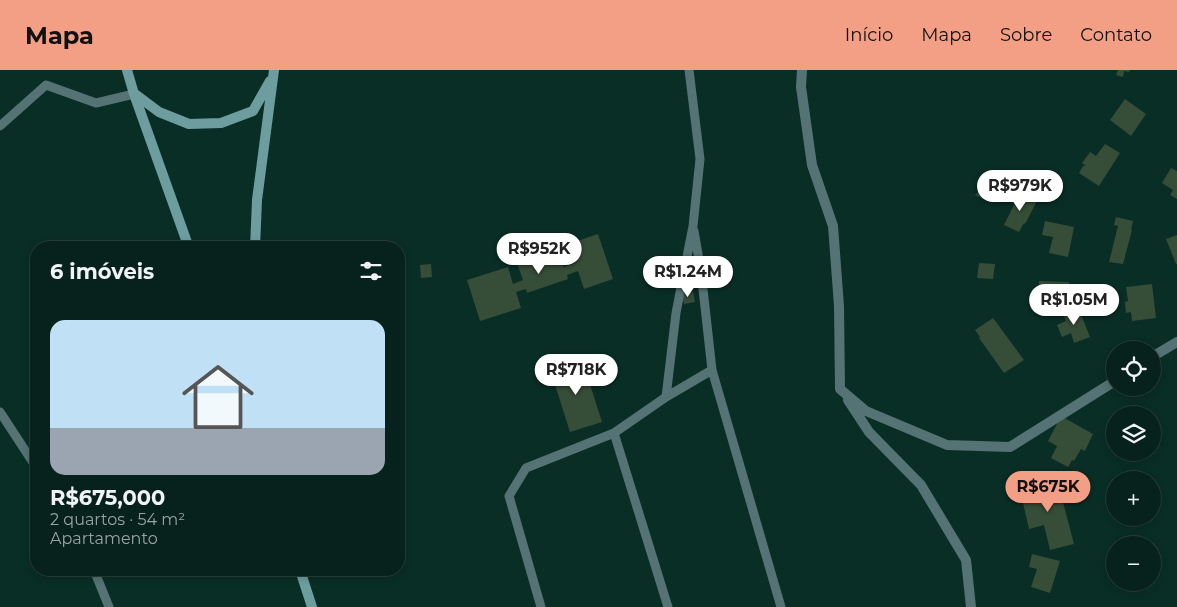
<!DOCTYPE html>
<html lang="pt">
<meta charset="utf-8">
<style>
:root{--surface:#07221c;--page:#152f29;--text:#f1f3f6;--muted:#98a4a3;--line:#283f3b;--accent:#f39f85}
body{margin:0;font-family:Montserrat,sans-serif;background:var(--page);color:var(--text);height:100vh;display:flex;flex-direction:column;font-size:19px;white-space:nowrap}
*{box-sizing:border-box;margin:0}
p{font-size:16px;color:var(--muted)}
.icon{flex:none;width:28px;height:28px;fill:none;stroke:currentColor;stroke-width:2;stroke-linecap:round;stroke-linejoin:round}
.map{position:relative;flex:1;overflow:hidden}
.sheet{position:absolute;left:30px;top:171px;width:375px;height:335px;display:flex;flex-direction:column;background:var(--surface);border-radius:20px;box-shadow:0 2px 8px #0003,0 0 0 1px var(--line)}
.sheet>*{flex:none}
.tools{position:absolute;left:1106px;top:271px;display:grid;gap:10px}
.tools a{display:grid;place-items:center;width:55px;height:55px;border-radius:50%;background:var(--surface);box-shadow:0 2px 8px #0003,0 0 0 1px var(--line);font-size:25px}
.price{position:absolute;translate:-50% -42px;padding:0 11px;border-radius:18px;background:#fff;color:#222;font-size:16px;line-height:32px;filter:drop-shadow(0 1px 2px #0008)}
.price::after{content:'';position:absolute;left:50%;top:30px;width:15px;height:11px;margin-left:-8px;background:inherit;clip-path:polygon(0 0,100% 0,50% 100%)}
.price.on{background:var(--accent);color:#111}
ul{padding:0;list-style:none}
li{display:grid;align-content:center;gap:10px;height:265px;padding:0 20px}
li+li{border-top:1px solid var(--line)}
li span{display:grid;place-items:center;height:155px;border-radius:15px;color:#555}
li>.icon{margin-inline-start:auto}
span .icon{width:90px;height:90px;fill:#fffc;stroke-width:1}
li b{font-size:21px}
h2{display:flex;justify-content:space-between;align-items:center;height:60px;padding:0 20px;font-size:21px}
header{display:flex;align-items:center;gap:30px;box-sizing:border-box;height:70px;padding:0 25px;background:var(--accent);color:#111}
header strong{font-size:24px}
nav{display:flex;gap:28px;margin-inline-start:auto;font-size:18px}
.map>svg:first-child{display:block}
</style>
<header>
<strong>Mapa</strong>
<nav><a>Início</a><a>Mapa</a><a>Sobre</a><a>Contato</a></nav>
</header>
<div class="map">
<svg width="1177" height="537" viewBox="0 0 1177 537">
<rect width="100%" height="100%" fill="#092e25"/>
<path fill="#364d38" d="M1118 0H1130L1129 2 1124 1 1123 7 1116 5Z
M1125 29 1146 44 1131 66 1110 50Z
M1105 74 1120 83 1099 116 1079 103 1083 96H1086L1082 93 1090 82 1096 86Z
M1171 98 1177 101V129L1170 125 1173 120 1162 113Z
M992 108 999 116 985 130 975 125Z
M1020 123 1037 131 1025 154 1024 153 1019 162 1004 155Z
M1116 147 1133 151 1131 160H1132L1123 194 1109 192 1118 156 1114 155Z
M1045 151 1074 157 1068 187 1049 183 1053 167 1042 165Z
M598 164 613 209 584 219 578 201 567 205 568 209 527 223 526 219 516 222 521 238 480 251 467 210 508 197 513 214 523 210 513 182 555 168 564 197 575 193 568 174Z
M1177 165V194H1176L1166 169Z
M979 193 995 194 993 209 977 208Z
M431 194 432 207 421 208 420 195Z
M1039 211 1069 212V217H1067L1066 221H1062V234H1059V246L1042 245 1043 233H1038Z
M1152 214 1156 248 1132 251 1131 242 1126 243 1125 232 1128 231 1126 217Z
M693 222 695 232 684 234 682 224Z
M1078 237 1090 267 1074 273 1071 263 1062 267 1057 255 1066 251 1063 244 1066 240Z
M993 248 1024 290 1004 303 979 268 980 267 975 260Z
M582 289 602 352 570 362 550 299Z
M1061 346 1093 364 1085 381 1081 379 1074 391 1072 390 1068 397 1051 388 1057 376 1048 371Z
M1057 409 1074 474 1050 480 1044 455 1029 459 1020 420 1035 417 1034 415Z
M1032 484 1060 491 1050 523 1031 517 1037 499 1029 497Z"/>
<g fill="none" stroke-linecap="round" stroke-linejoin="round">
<path stroke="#557374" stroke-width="9" d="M0 56 46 15 96 33 134 24
M694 161 701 201 712 300 781 537
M666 327 712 300
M0 342 36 397
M614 363 668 537
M94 500 109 537
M541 537 509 426 526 398 614 363 666 327 676 243 693 156 700 89 689 0"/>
<path stroke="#557374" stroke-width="10" d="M802 0 801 17 812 95 833 156 839 236 840 319 866 341 947 375 1010 377 1115 311
M1152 287 1177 272
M848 330 869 362 921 415 966 490 971 537"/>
<path stroke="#6e9da0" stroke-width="10" d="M127 0 134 24 189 178
M135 24 159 42 189 54 221 53 253 41 270 11
M255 178 257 130 274 0
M300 500 312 537"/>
</g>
</svg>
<div class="tools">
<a><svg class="icon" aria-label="locate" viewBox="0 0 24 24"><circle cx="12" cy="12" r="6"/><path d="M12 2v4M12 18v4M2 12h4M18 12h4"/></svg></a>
<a><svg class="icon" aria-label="layers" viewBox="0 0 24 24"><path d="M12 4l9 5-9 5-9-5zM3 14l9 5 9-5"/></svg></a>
<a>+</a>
<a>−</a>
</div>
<b class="price" style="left:1020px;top:142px">R$979K</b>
<b class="price" style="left:539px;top:205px">R$952K</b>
<b class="price" style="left:688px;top:228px">R$1.24M</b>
<b class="price" style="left:1074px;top:256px">R$1.05M</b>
<b class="price" style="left:576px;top:326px">R$718K</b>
<b class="price on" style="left:1048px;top:443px">R$675K</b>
<section class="sheet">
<h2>6 imóveis<svg class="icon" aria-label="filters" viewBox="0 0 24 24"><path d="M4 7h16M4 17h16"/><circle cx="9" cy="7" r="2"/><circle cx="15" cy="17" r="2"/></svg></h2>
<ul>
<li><span style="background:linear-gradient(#bfe0f5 70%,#9aa5b1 0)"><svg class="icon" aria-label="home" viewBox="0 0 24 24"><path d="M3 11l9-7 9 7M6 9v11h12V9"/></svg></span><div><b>R$675,000</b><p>2 quartos · 54 m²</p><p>Apartamento</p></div></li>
</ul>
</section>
</div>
